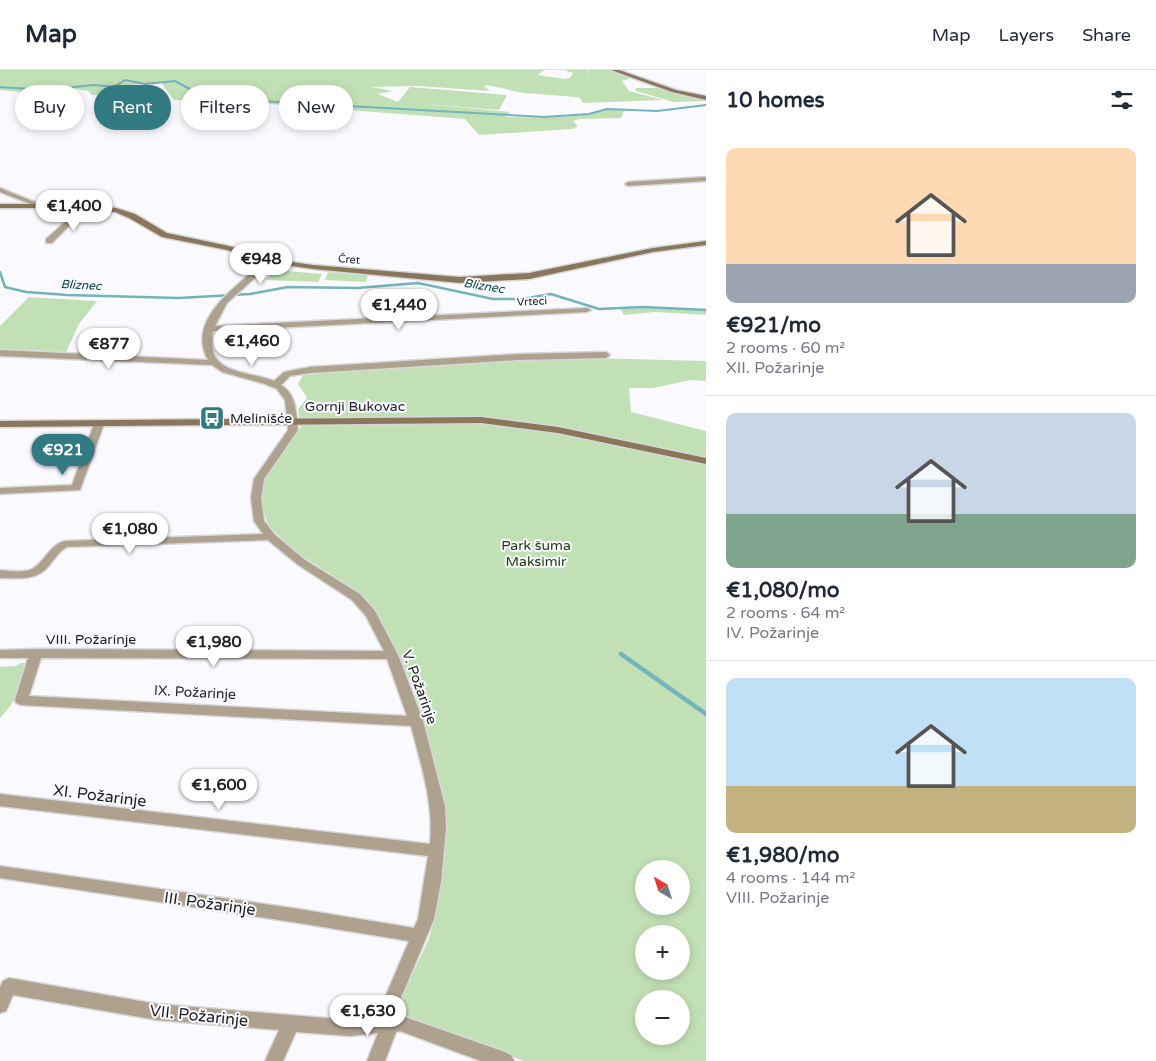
<!DOCTYPE html>
<meta charset="utf-8">
<style>
:root{--surface:#fff;--page:#f2f2f3;--text:#1f2937;--muted:#747a83;--line:#e0e1e3;--accent:#327a82}
body{margin:0;font-family:"Varela Round",sans-serif;background:var(--page);color:var(--text);height:100vh;display:flex;flex-direction:column;font-size:19px;white-space:nowrap}
*{box-sizing:border-box;margin:0}
p{font-size:16px;color:var(--muted)}
.icon{flex:none;width:28px;height:28px;fill:none;stroke:currentColor;stroke-width:2;stroke-linecap:round;stroke-linejoin:round}
.map{position:relative;flex:1;overflow:hidden}
.details{display:flex;flex-direction:column;background:var(--surface);width:450px}
.details>*{flex:none}
.hud{position:absolute;left:15px;top:15px;width:475px;height:45px;display:flex;gap:10px}
.needle{width:32px;rotate:321deg}
.fabs{position:absolute;left:635px;top:790px;display:grid;gap:10px}
.fabs a{display:grid;place-items:center;width:55px;height:55px;border-radius:50%;background:var(--surface);box-shadow:0 2px 8px #0003;font-size:25px}
.price{position:absolute;translate:-50% -42px;padding:0 11px;border-radius:18px;background:#fff;color:#222;font-size:16px;line-height:32px;filter:drop-shadow(0 1px 2px #0008)}
.price::after{content:'';position:absolute;left:50%;top:30px;width:15px;height:11px;margin-left:-8px;background:inherit;clip-path:polygon(0 0,100% 0,50% 100%)}
.price.on{background:var(--accent);color:#fff}
ul{padding:0;list-style:none}
li{display:grid;align-content:center;gap:10px;height:265px;padding:0 20px}
li+li{border-top:1px solid var(--line)}
li span{display:grid;place-items:center;height:155px;border-radius:10px;color:#555}
li>.icon{margin-inline-start:auto}
span .icon{width:90px;height:90px;fill:#fffc;stroke-width:1}
li b{font-size:21px}
h2{display:flex;justify-content:space-between;align-items:center;height:60px;padding:0 20px;font-size:21px}
.chip{padding:0 18px;border-radius:22px;background:var(--surface);box-shadow:0 2px 8px #0003;font-size:18px;line-height:45px}
.chip.on{background:var(--accent);color:#fff}
header{display:flex;align-items:center;gap:30px;box-sizing:border-box;height:70px;padding:0 25px;background:var(--surface);border-bottom:1px solid var(--line)}
header strong{font-size:24px}
nav{display:flex;gap:28px;margin-inline-start:auto;font-size:18px}
main{display:flex;flex:1;min-height:0}
.map>svg:first-child{display:block}
</style>
<header>
<strong>Map</strong>
<nav><a>Map</a><a>Layers</a><a>Share</a></nav>
</header>
<main>
<div class="map">
<svg width="706" height="991" viewBox="0 0 706 991">
<rect width="100%" height="100%" fill="#fafafe"/>
<path fill="#c2e0b6" fill-rule="evenodd" d="M0 0H545L537 5 566 9 571 7 573 3 564 0H587V5L588 0H611L632 8 622 11 629 21 663 30 583 33 580 28 576 27 523 23 487 15 484 16 490 21 418 16 371 17 393 21 378 24 398 32 410 17 507 25 499 40 423 34 510 42 505 47C531 48 557 48 583 45 597 42 610 38 625 39L621 48 579 49 573 51 577 55V57L572 59 479 65 465 49 245 32 174 30 161 12 118 16 117 24 92 25 88 21 69 18 44 24 0 20Z
M636 18H657L706 29V31L673 32 636 21 635 20Z
M275 200 322 204 318 212 266 210Z
M328 202 368 205 366 212 325 210Z
M29 227 97 231 79 254 66 282 0 279V256Z
M650 238 706 241V245L655 242 624 245 620 239Z
M550 287 706 291V311L691 310 653 318H629L631 342 706 361V991H524L417 951 405 945 400 940 398 934 428 871 432 858 444 734 413 617 387 563 366 529 354 519 294 481 268 455 261 432 265 407 301 357 298 339 307 328 298 314 304 303ZM644 799H681V836H644ZM644 864H681V901H644ZM644 929H681V966H644Z
M21 593H27C20 617 18 630 0 648V597L15 596Z"/>
<g fill="none" stroke-linecap="round" stroke-linejoin="round">
<path stroke="#73b3bb" stroke-width="2" d="M0 17 45 20 94 15 114 17 125 10 145 14 175 11 206 28 544 47 589 44 607 39 657 41 706 35"/>
<path stroke="#73b3bb" stroke-width="2.5" d="M0 202 5 217 26 222 67 225 179 228 250 224 288 217 357 218 418 213 493 229H522L551 224 599 239 643 237 706 240"/>
<path stroke="#73b3bb" stroke-width="4.5" d="M621 584 706 644"/>
<defs>
<path id="street" d="M706 107V111L628 116 625 114 628 112Z
M0 118 42 135 43 136 38 137 0 122Z
M83 136 88 137 52 173H46V169Z
M267 189 274 191 227 233 215 256 587 238 591 240 587 242 213 261C204 305 246 300 274 311L284 302 310 297 519 284 606 282 610 285 606 288 519 290 310 303 290 306 281 315C297 325 296 342 298 360L264 409 261 428 264 451 275 465 305 490 360 524 375 541 398 585 423 651 445 736 446 757 441 812 434 849 400 930 399 945 505 982 511 985 514 991H481L400 961 396 962 385 991H367L378 963 350 966 296 962 283 991H265L279 960 157 950 13 925 6 941 0 943V917L3 911 9 908 157 934 350 950 382 947 384 930 409 871 299 853 0 808V796L299 839 414 858 418 849 428 786 0 736V724L430 774C434 733 421 695 411 656L21 635 16 633 15 630 28 588H0V580L36 579 384 581 366 546 352 530 297 494 268 470 67 477C58 482 54 490 47 498 35 511 16 508 0 508V500C10 501 23 503 32 499 46 491 49 475 65 471L263 464 254 451 251 428 254 409 288 360 285 330 277 319 265 314 222 302 212 295 0 286V280L208 290C184 248 242 213 267 189ZM41 588 387 589 407 646 29 626Z
M99 351 104 354 80 420 0 424V418L72 415 94 354Z"/>
<path id="secondary" d="M611 0H619L676 20 706 26V30L672 22Z
M0 134H70L116 138 135 144 167 163 229 176 271 189 313 195 460 207 529 203 653 178 706 171V175L653 182 529 209 460 213 313 199 270 193 227 180 162 167 129 148 115 142 70 138H0Z
M481 347 558 357 706 388V394L558 363 481 353 0 357V351Z"/>
</defs>
<use href="#street" stroke="#d7d7db" stroke-width="3"/>
<use href="#secondary" stroke="#d7d7db" stroke-width="3"/>
<use href="#street" fill="#aea28f" fill-rule="evenodd"/>
<use href="#secondary" fill="#89775b" fill-rule="evenodd"/>
</g>
<defs>
<symbol id="bus-square" viewBox="-11 -11 22 22"><rect x="-9" y="-9" width="18" height="18" rx="4" fill="#327a82" stroke="#fafafe"/><path d="M-5-6H5V4H4V6H2V4H-2V6H-4V4H-5ZM-3.5-4V0h7V-4ZM-3.5 1.2v1.5H-2V1.2ZM2 1.2v1.5H3.5V1.2Z" fill="#fff"/></symbol>
</defs>
<g fill-rule="evenodd">
<use href="#bus-square" x="198" y="334" width="28" height="28"/>
</g>
<g text-anchor="middle" stroke-width="4" stroke-linejoin="round" paint-order="stroke">
<g font-size="11" fill="#1d1e21" stroke="#fafafe">
<text transform="translate(349 189) rotate(5)" y="4">Čret</text>
<text transform="translate(532 231) rotate(-3)" y="4">Vrteci</text>
</g>
<g font-size="12" font-style="italic" fill="#044349" stroke="#fafafe">
<text transform="translate(81 215) rotate(3)" y="4">Bliznec</text>
<text transform="translate(484 216) rotate(9)" y="4">Bliznec</text>
</g>
<g font-size="14" fill="#1d1e21" stroke="#fafafe">
<text x="355" y="341">Gornji Bukovac</text>
<text x="91" y="574">VIII. Požarinje</text>
<text transform="translate(420 617) rotate(70)" y="5">V. Požarinje</text>
<text transform="translate(195 622) rotate(3)" y="5">IX. Požarinje</text>
</g>
<g font-size="14" fill="#1d1e21" stroke="#fafafe" text-anchor="start">
<text x="230" y="353">Melinišće</text>
</g>
<g font-size="14" fill="#1b380c" stroke="#fafafe">
<text x="536" y="480">Park šuma<tspan x="536" dy="16">Maksimir</tspan></text>
</g>
<g font-size="16" fill="#1d1e21" stroke="#fafafe">
<text transform="translate(100 725) rotate(7)" y="6">XI. Požarinje</text>
<text transform="translate(210 833) rotate(8)" y="6">III. Požarinje</text>
<text transform="translate(199 945) rotate(6)" y="6">VII. Požarinje</text>
</g>
</g>
</svg>
<div class="fabs">
<a><svg class="needle" viewBox="-14 -14 28 28"><path d="M0-13l5 13h-10z" fill="#e53935"/><path d="M0 13l5-13h-10z" fill="#747a83"/></svg></a>
<a>+</a>
<a>−</a>
</div>
<b class="price" style="left:74px;top:162px">€1,400</b>
<b class="price" style="left:261px;top:215px">€948</b>
<b class="price" style="left:399px;top:261px">€1,440</b>
<b class="price" style="left:252px;top:297px">€1,460</b>
<b class="price" style="left:109px;top:300px">€877</b>
<b class="price on" style="left:63px;top:406px">€921</b>
<b class="price" style="left:130px;top:485px">€1,080</b>
<b class="price" style="left:214px;top:598px">€1,980</b>
<b class="price" style="left:219px;top:741px">€1,600</b>
<b class="price" style="left:368px;top:967px">€1,630</b>
<div class="hud">
<a class="chip">Buy</a>
<a class="chip on">Rent</a>
<a class="chip">Filters</a>
<a class="chip">New</a>
</div>
</div>
<section class="details">
<h2>10 homes<svg class="icon" aria-label="filters" viewBox="0 0 24 24"><path d="M4 7h16M4 17h16"/><circle cx="9" cy="7" r="2"/><circle cx="15" cy="17" r="2"/></svg></h2>
<ul>
<li><span style="background:linear-gradient(#ffd9b3 75%,#9aa5b1 0)"><svg class="icon" aria-label="home" viewBox="0 0 24 24"><path d="M3 11l9-7 9 7M6 9v11h12V9"/></svg></span><div><b>€921/mo</b><p>2 rooms · 60 m²</p><p>XII. Požarinje</p></div></li>
<li><span style="background:linear-gradient(#c9d6e8 65%,#7fa58c 0)"><svg class="icon" aria-label="home" viewBox="0 0 24 24"><path d="M3 11l9-7 9 7M6 9v11h12V9"/></svg></span><div><b>€1,080/mo</b><p>2 rooms · 64 m²</p><p>IV. Požarinje</p></div></li>
<li><span style="background:linear-gradient(#bfe0f5 70%,#c2b280 0)"><svg class="icon" aria-label="home" viewBox="0 0 24 24"><path d="M3 11l9-7 9 7M6 9v11h12V9"/></svg></span><div><b>€1,980/mo</b><p>4 rooms · 144 m²</p><p>VIII. Požarinje</p></div></li>
</ul>
</section>
</main>
